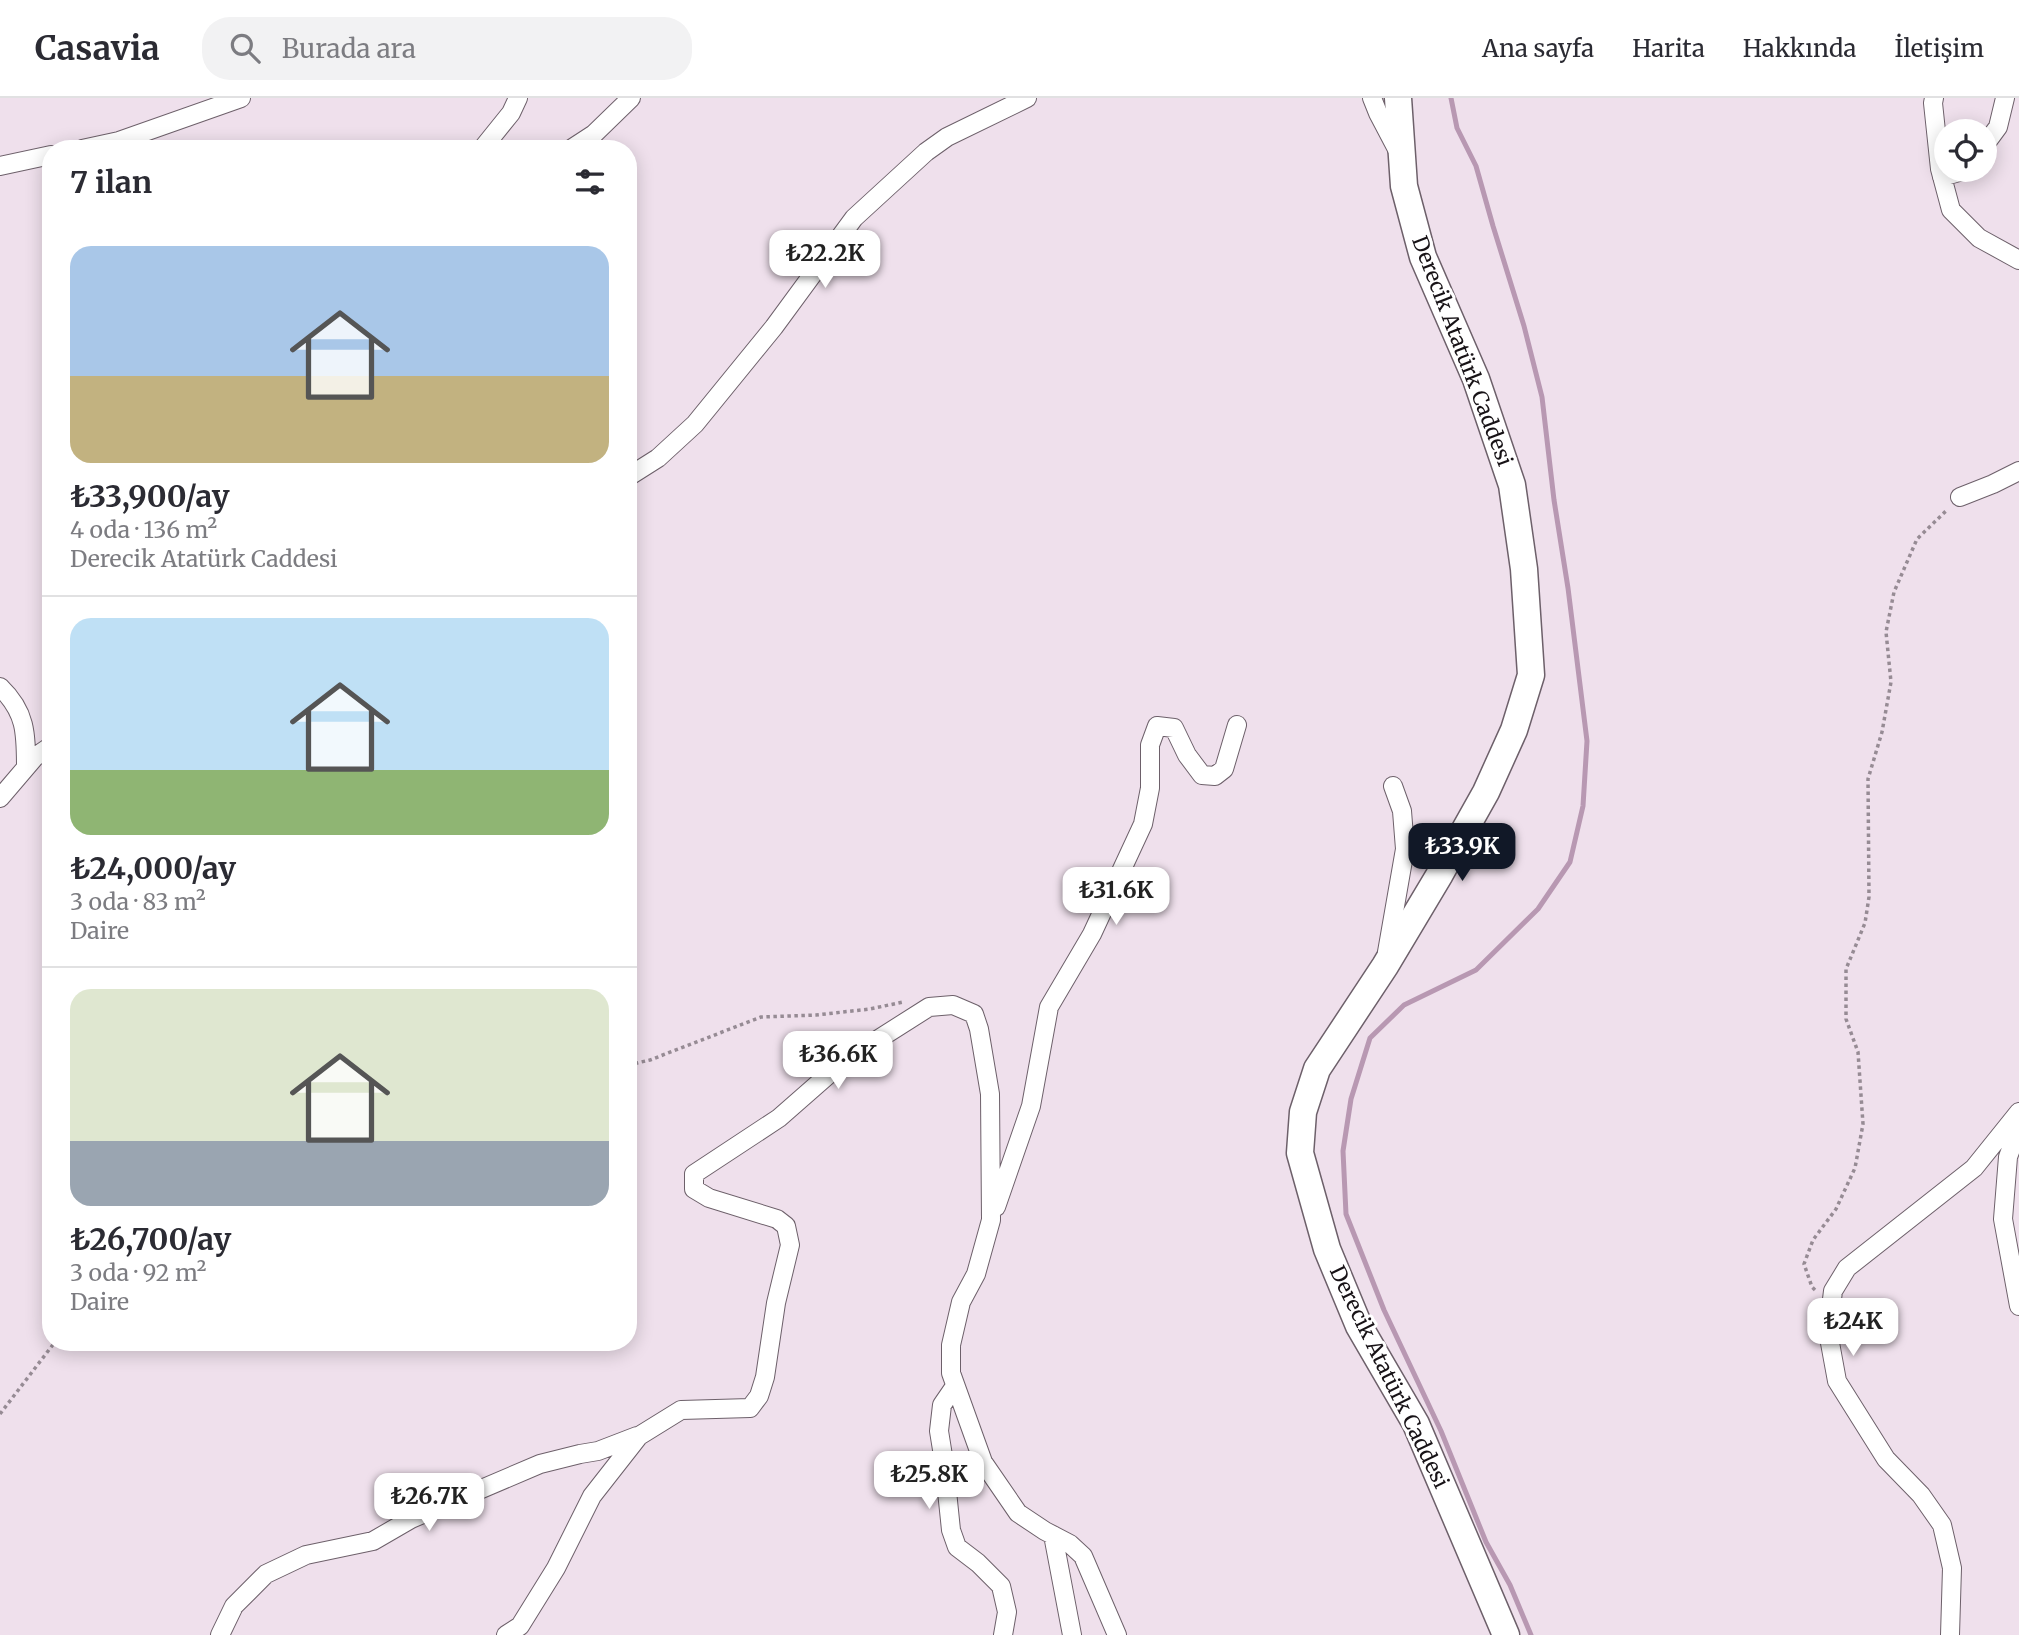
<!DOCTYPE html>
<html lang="tr">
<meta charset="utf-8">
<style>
:root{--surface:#fff;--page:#f2f2f3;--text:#2b2b33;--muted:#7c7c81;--line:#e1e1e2;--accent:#111827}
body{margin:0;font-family:Merriweather,serif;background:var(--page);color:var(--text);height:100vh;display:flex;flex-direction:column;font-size:26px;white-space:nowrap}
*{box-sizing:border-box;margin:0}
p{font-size:23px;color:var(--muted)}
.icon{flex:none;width:38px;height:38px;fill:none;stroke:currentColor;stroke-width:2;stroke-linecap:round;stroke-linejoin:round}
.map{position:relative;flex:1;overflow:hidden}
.details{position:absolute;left:42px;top:42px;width:595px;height:1211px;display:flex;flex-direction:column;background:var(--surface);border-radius:28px;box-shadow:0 4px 18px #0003}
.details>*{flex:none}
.tools{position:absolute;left:1934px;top:21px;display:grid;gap:14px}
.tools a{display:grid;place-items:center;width:63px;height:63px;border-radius:50%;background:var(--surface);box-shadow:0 4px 18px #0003;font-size:35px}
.price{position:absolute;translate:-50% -60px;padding:0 16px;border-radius:14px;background:#fff;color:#222;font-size:23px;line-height:46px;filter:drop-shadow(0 2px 4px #0008)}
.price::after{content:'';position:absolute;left:50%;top:42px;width:21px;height:16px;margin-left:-10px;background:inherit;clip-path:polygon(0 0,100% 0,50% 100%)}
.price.on{background:var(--accent);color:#fff}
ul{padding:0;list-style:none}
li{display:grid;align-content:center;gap:14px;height:371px;padding:0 28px}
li+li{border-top:2px solid var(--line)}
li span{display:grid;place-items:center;height:217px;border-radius:21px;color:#555}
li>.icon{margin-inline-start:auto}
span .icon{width:126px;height:126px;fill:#fffc;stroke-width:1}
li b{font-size:30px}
h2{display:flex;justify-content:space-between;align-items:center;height:84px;padding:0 28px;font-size:30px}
header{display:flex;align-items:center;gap:42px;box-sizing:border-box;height:98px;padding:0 35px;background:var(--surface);border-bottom:2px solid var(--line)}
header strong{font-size:33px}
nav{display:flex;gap:38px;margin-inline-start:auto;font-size:24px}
.search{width:490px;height:63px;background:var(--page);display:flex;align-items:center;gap:18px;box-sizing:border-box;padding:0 24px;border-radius:28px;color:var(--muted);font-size:26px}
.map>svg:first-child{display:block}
</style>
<header>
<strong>Casavia</strong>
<div class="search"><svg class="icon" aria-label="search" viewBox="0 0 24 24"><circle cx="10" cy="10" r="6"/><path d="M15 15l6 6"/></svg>Burada ara</div>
<nav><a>Ana sayfa</a><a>Harita</a><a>Hakkında</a><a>İletişim</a></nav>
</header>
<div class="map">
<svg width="2019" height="1537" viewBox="0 0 2019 1537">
<rect width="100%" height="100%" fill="#efe0ec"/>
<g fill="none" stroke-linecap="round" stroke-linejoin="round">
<path stroke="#b898b2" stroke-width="5" d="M1451 0 1457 30 1476 68 1493 128 1524 228 1542 299 1554 402 1568 490 1587 643 1583 708 1570 764 1538 811 1476 872 1404 907 1370 940 1351 1001 1343 1053 1346 1116 1384 1212 1441 1333 1486 1444 1510 1487 1531 1537"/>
<defs>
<path id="street" d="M1372 0 1378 15 1398 53
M1934 0 1933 5 1940 71 1951 112 1979 140 2019 162
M1984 48 1998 29 2005 0
M82 51 119 43 241 0
M482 51 511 15 518 0
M571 51 594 36 631 0
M0 68 51 57
M1942 79 1966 72
M628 379 658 360 695 326 774 229 854 120 926 54 947 39 1027 0
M1960 399 1993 386 2019 373
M0 589C26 614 26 635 26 669
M0 700 35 659 51 648
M1387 854 1405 751 1402 713 1393 688
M2019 1029 2008 1059 2003 1121 2019 1208
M996 1109 1031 1008 1049 909 1092 836 1143 726 1150 690V647L1157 628 1174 630 1187 657 1202 677 1215 678 1224 671 1237 627
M955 1288 942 1307 939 1333 944 1364 951 1432 957 1449 978 1465 1001 1488 1007 1514 1003 1537
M1053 1437 1072 1537
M220 1537 234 1508 266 1476 306 1457 373 1443 411 1421 540 1366 580 1356 598 1353 637 1338
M506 1537 520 1528 556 1470 592 1398 639 1338 681 1312 750 1310 759 1298 765 1279 776 1205 790 1147 786 1128 777 1121 709 1100 694 1091V1076L779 1020 844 963 929 909 953 907 974 916 979 931 990 996 991 1122 976 1176 961 1204 951 1247V1275L983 1364 1018 1415 1045 1433 1070 1446 1083 1458 1117 1537
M1950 1537 1952 1470 1942 1427 1921 1397 1886 1361 1837 1283 1828 1234 1833 1193 1847 1170 1974 1070 2019 1014"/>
<path id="secondary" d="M1398 0 1404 88 1423 159 1476 281 1512 387 1524 471 1531 577 1514 632 1486 694 1440 776 1385 868 1317 971 1303 1014 1300 1055 1327 1151 1359 1228 1416 1326 1506 1537"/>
</defs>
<use href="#street" stroke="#6d606a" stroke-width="20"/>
<use href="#secondary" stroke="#6d606a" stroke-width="29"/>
<path stroke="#968b94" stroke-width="3.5" stroke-dasharray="3.5 3.5" stroke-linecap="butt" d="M628 967 650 962 761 919 816 917 870 911 903 904
M1815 1192 1812 1189 1804 1166 1813 1142 1836 1111 1855 1070 1863 1026 1858 954 1846 921V871L1865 825 1869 799 1868 681 1882 634 1891 584 1886 534 1894 494 1917 441 1948 411
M0 1316 55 1244"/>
<use href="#street" stroke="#fff" stroke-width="18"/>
<use href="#secondary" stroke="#fff" stroke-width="26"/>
</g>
<g text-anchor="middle" stroke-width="6" stroke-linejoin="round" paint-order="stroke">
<g font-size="21" fill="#171216" stroke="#fff">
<text transform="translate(1462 253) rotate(69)" y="7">Derecik Atatürk Caddesi</text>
<text transform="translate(1389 1279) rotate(64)" y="7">Derecik Atatürk Caddesi</text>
</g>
</g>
</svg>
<div class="tools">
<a><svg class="icon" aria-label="locate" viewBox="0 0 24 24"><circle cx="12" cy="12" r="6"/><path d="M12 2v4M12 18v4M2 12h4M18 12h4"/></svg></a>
</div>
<b class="price" style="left:825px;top:192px">₺22.2K</b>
<b class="price on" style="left:1462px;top:785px">₺33.9K</b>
<b class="price" style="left:1116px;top:829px">₺31.6K</b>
<b class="price" style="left:838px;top:993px">₺36.6K</b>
<b class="price" style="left:1853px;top:1260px">₺24K</b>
<b class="price" style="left:929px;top:1413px">₺25.8K</b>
<b class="price" style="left:429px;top:1435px">₺26.7K</b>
<section class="details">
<h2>7 ilan<svg class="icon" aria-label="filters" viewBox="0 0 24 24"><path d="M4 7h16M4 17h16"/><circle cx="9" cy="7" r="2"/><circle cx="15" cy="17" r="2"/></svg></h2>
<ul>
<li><span style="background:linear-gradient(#a9c7e8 60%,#c2b280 0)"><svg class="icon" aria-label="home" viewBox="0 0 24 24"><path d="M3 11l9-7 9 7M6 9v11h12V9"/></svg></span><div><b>₺33,900/ay</b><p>4 oda · 136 m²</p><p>Derecik Atatürk Caddesi</p></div></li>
<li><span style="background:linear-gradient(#bfe0f5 70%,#8fb573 0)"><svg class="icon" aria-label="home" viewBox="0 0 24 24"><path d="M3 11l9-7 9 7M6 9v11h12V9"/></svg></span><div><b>₺24,000/ay</b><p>3 oda · 83 m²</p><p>Daire</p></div></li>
<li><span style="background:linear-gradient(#dfe7d0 70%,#9aa5b1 0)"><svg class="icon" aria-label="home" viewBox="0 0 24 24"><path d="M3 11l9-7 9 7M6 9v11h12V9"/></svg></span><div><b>₺26,700/ay</b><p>3 oda · 92 m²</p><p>Daire</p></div></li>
</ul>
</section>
</div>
